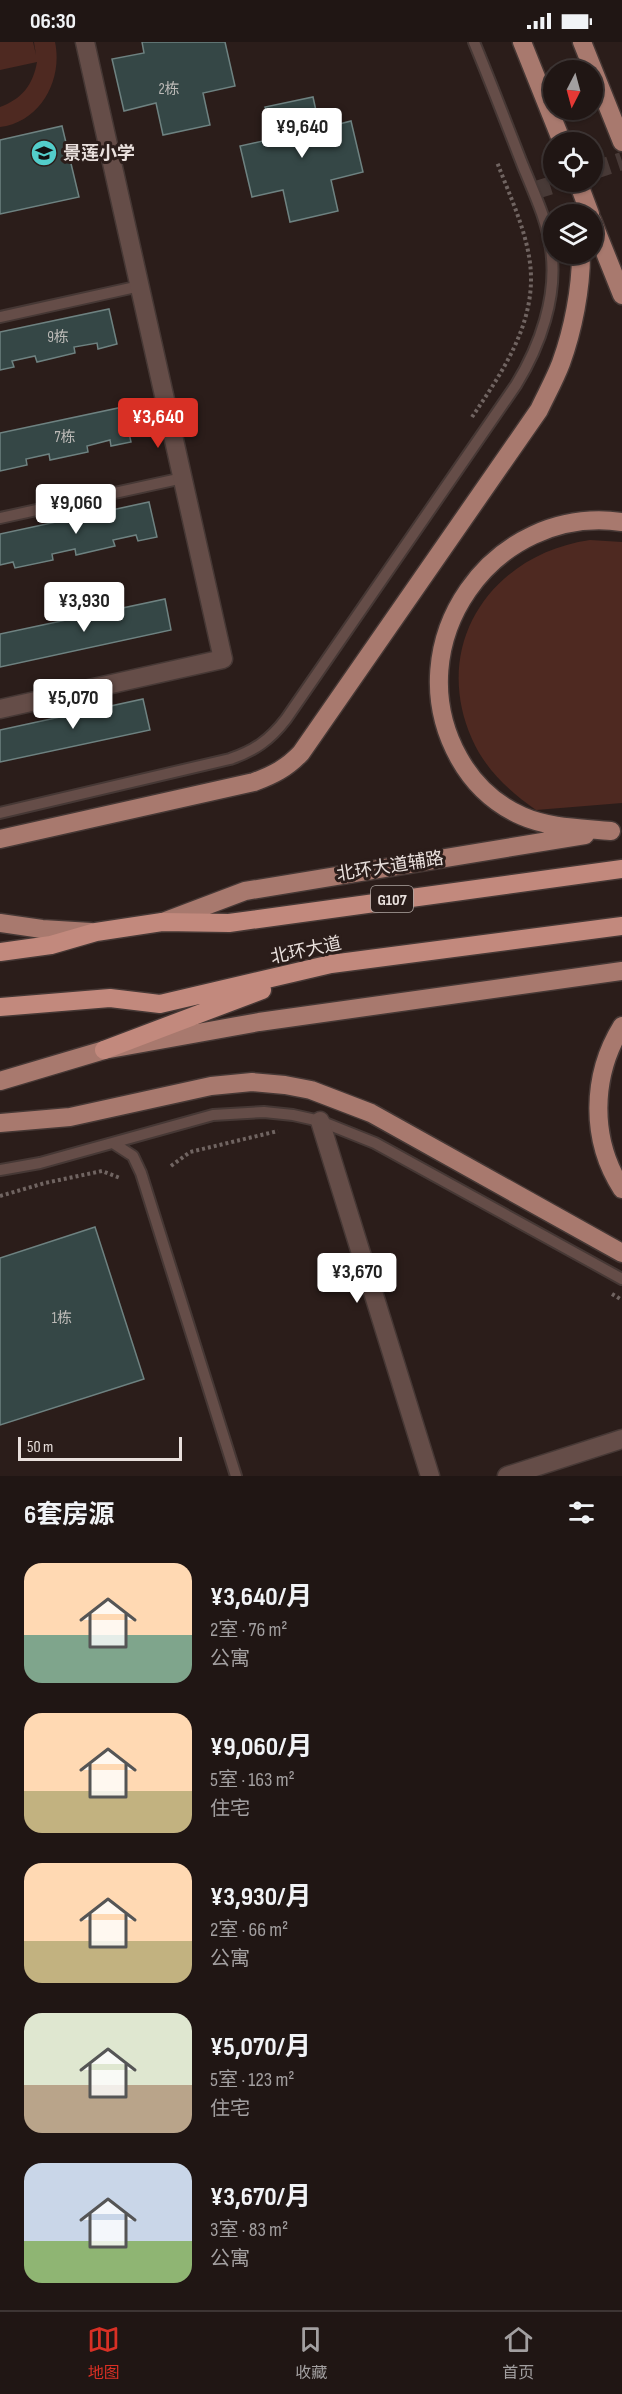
<!DOCTYPE html>
<html lang="zh">
<meta charset="utf-8">
<style>
:root{--surface:#201614;--page:#2d2322;--text:#f1f3f6;--muted:#a29fa0;--line:#3d3534;--accent:#d93025}
body{margin:0;font-family:"Sofia Sans Condensed","Noto Sans SC",sans-serif;background:var(--page);color:var(--text);height:100vh;display:flex;flex-direction:column;font-size:22px;white-space:nowrap}
*{box-sizing:border-box;margin:0}
p{font-size:20px;color:var(--muted)}
.icon{flex:none;width:33px;height:33px;fill:none;stroke:currentColor;stroke-width:2;stroke-linecap:round;stroke-linejoin:round}
.map{position:relative;height:1434px;overflow:hidden}
.panel{display:flex;flex-direction:column;background:var(--surface);flex:1}
.panel>*{flex:none}
.needle{width:39px;rotate:186deg}
.buttons{position:absolute;left:543px;top:18px;display:grid;gap:12px}
.buttons a{display:grid;place-items:center;width:60px;height:60px;border-radius:50%;background:var(--surface);box-shadow:0 2px 4px #0004,0 0 0 2px var(--line);font-size:30px}
.scale{position:absolute;left:18px;bottom:15px;width:164px;box-sizing:border-box;padding-left:6px;border:3px solid #e9e0dd;border-top:0;font-size:16px;line-height:21px;white-space:nowrap;color:#e9e0dd;-webkit-text-stroke:4px #2b1d1a;paint-order:stroke}
.price{position:absolute;translate:-50% -51px;padding:0 14px;border-radius:6px;background:#fff;color:#222;font-size:20px;line-height:39px;filter:drop-shadow(0 2px 3px #0008)}
.price::after{content:'';position:absolute;left:50%;top:36px;width:18px;height:14px;margin-left:-9px;background:inherit;clip-path:polygon(0 0,100% 0,50% 100%)}
.price.active{background:var(--accent);color:#fff}
ul{padding:0;list-style:none}
li{display:flex;align-items:center;gap:18px;height:150px;padding:0 24px}
li span{display:grid;place-items:center;flex:none;width:168px;height:120px;border-radius:18px;color:#555}
li>.icon{margin-inline-start:auto}
span .icon{width:72px;height:72px;fill:#fffc;stroke-width:1}
li b{font-size:26px}
h2{display:flex;justify-content:space-between;align-items:center;height:72px;padding:0 24px;font-size:26px}
.status{display:flex;justify-content:space-between;align-items:center;height:42px;padding:0 30px;background:var(--surface);direction:ltr}
.status svg{height:16px;fill:currentColor}
.dock{display:flex;justify-content:space-around;align-items:center;height:84px;border-top:2px solid var(--line);background:var(--surface);font-size:16px;color:var(--muted)}
.dock a{display:grid;justify-items:center;gap:3px}
.dock .active{color:var(--accent)}
.map>svg:first-child{display:block}
</style>
<div class="status"><b>06:30</b><svg viewBox="0 0 49 12"><path d="M0 12V9h3v3zM5 12V6h3v6zM10 12V3h3v9zM15 12V0h3v12zM26 1h20v11H26zM47 4h2v5h-2z"/></svg></div>
<div class="map">
<svg width="622" height="1434" viewBox="0 0 622 1434">
<rect width="100%" height="100%" fill="#2b1d1a"/>
<path fill="#4e2921" d="M0 0H33L36 13 34 0H55C63 37 41 80 0 85V65C22 57 33 43 37 20L0 28Z
M590 498 622 500V761L536 768C510 750 485 727 472 697 430 602 492 512 590 498Z"/>
<path fill="#354746" stroke="#6e8281" stroke-width="1.5" d="M142 0H225L235 44 203 51 210 83 163 93 156 61 124 69 112 17 144 11Z
M313 55 320 87 351 79 363 130 331 138 338 169 290 180 283 148 252 155 240 104 272 97 265 65Z
M62 84 79 155 0 172V98Z
M109 267 117 302 98 307 97 301 74 305 75 311 37 320 35 314 12 319 14 325 0 328V290Z
M123 365 131 400 111 404 110 398 87 404 88 410 50 418 49 412 26 417 27 423 0 429V391Z
M149 460 157 495 138 499 136 493 113 498 115 504 76 513 75 507 52 512 53 518 15 526 13 520 0 523V492Z
M165 557 171 588 0 625V592Z
M143 657 150 688 0 720V688Z
M95 1185 144 1337 0 1383V1216Z"/>
<g fill="none" stroke-linecap="round" stroke-linejoin="round">
<path stroke="#483a37" stroke-width="18" stroke-dasharray="18 9" stroke-linecap="butt" d="M592 129 622 119
M533 149 562 140"/>
<defs>
<path id="lane" d="M0 275 140 244
M0 476 183 436
M0 771 230 717C254 709 270 698 286 677L516 343C540 304 558 254 551 207 547 178 534 151 523 124 507 83 491 41 474 0
M113 1101 133 1114 141 1131 236 1434
M0 1128 40 1121 213 1073 264 1070 293 1073 320 1079 375 1101 622 1237"/>
<path id="street" d="M0 667 223 617 85 0
M320 1079 430 1434
M507 1434 622 1397"/>
<path id="primary" d="M522 0 562 100
M582 0 622 100
M578 140 590 172
M592 178 622 253
M611 789C581 786 549 786 522 774 495 762 473 741 459 716 395 601 493 462 622 480
M0 797 254 740C273 733 287 726 301 711L539 368C546 353 555 337 561 321 573 288 581 247 581 212
M163 880 245 849 585 793
M0 881 42 887 91 890
M622 984C591 1034 590 1098 622 1147
M0 1039 104 1008 259 980 622 929
M0 1081 70 1075 211 1044 252 1040 285 1043 311 1048 371 1071 622 1211"/>
<path id="highway" d="M0 910 51 903 96 890 162 880 229 881 622 827
M0 965 110 956 160 962 331 922 622 884
M104 1008 262 948"/>
</defs>
<use href="#lane" stroke="#463835" stroke-width="14"/>
<use href="#street" stroke="#463835" stroke-width="21"/>
<use href="#primary" stroke="#463835" stroke-width="21"/>
<use href="#highway" stroke="#463835" stroke-width="21"/>
<path stroke="#706461" stroke-width="4" stroke-dasharray="3 3" stroke-linecap="butt" d="M472 375C501 332 532 287 531 234 530 195 510 155 497 120
M171 1124 190 1110 278 1089
M0 1154 45 1141 102 1129 120 1136
M612 1252 622 1258"/>
<use href="#lane" stroke="#654d48" stroke-width="10"/>
<use href="#street" stroke="#654d48" stroke-width="18"/>
<use href="#primary" stroke="#a8796e" stroke-width="18"/>
<use href="#highway" stroke="#c2897d" stroke-width="18"/>
</g>
<defs>
<symbol id="school-disc" viewBox="-11 -11 22 22"><circle r="9.5" fill="#53cdca" stroke="#2b1d1a"/><path d="M0-5L7-2L0 1L-7-2ZM-4 1L0 2.5L4 1V4Q0 6-4 4Z" fill="#111"/></symbol>
</defs>
<g fill-rule="evenodd">
<use href="#school-disc" x="29" y="96" width="30" height="30"/>
</g>
<g text-anchor="middle" stroke-width="6" stroke-linejoin="round" paint-order="stroke">
<g font-size="15" fill="#bcbab7">
<text x="169" y="52">2栋</text>
<text x="58" y="300">9栋</text>
<text x="65" y="400">7栋</text>
<text x="62" y="1281">1栋</text>
</g>
<rect fill="#2b1d1a" stroke="#b0a6a2" stroke-width="1.5" x="371" y="844" width="42" height="26" rx="4.5"/>
<g font-size="16" font-weight="bold" fill="#e9e0dd">
<text x="392" y="863">G107</text>
</g>
<g font-size="18" font-weight="bold" fill="#e9e0dd" stroke="#2b1d1a" text-anchor="start">
<text x="63" y="117">景莲小学</text>
</g>
<g font-size="18" fill="#e9e0dd" stroke="#2b1d1a">
<text transform="translate(390 824) rotate(-9)" y="6">北环大道辅路</text>
<text transform="translate(306 908) rotate(-12)" y="6">北环大道</text>
</g>
</g>
</svg>
<div class="buttons">
<a><svg class="needle" viewBox="-14 -14 28 28"><path d="M0-13l5 13h-10z" fill="#e53935"/><path d="M0 13l5-13h-10z" fill="#a29fa0"/></svg></a>
<a><svg class="icon" aria-label="locate" viewBox="0 0 24 24"><circle cx="12" cy="12" r="6"/><path d="M12 2v4M12 18v4M2 12h4M18 12h4"/></svg></a>
<a><svg class="icon" aria-label="layers" viewBox="0 0 24 24"><path d="M12 4l9 5-9 5-9-5zM3 14l9 5 9-5"/></svg></a>
</div>
<div class="scale">50 m</div>
<b class="price" style="left:302px;top:117px">¥9,640</b>
<b class="price active" style="left:158px;top:407px">¥3,640</b>
<b class="price" style="left:76px;top:493px">¥9,060</b>
<b class="price" style="left:84px;top:591px">¥3,930</b>
<b class="price" style="left:73px;top:688px">¥5,070</b>
<b class="price" style="left:357px;top:1262px">¥3,670</b>
</div>
<section class="panel">
<h2>6套房源<svg class="icon" aria-label="filters" viewBox="0 0 24 24"><path d="M4 7h16M4 17h16"/><circle cx="9" cy="7" r="2"/><circle cx="15" cy="17" r="2"/></svg></h2>
<ul>
<li><span style="background:linear-gradient(#ffd9b3 60%,#7fa58c 0)"><svg class="icon" aria-label="home" viewBox="0 0 24 24"><path d="M3 11l9-7 9 7M6 9v11h12V9"/></svg></span><div><b>¥3,640/月</b><p>2室 · 76 m²</p><p>公寓</p></div></li>
<li><span style="background:linear-gradient(#ffd9b3 65%,#c2b280 0)"><svg class="icon" aria-label="home" viewBox="0 0 24 24"><path d="M3 11l9-7 9 7M6 9v11h12V9"/></svg></span><div><b>¥9,060/月</b><p>5室 · 163 m²</p><p>住宅</p></div></li>
<li><span style="background:linear-gradient(#ffd9b3 65%,#c2b280 0)"><svg class="icon" aria-label="home" viewBox="0 0 24 24"><path d="M3 11l9-7 9 7M6 9v11h12V9"/></svg></span><div><b>¥3,930/月</b><p>2室 · 66 m²</p><p>公寓</p></div></li>
<li><span style="background:linear-gradient(#dfe7d0 60%,#b9a48a 0)"><svg class="icon" aria-label="home" viewBox="0 0 24 24"><path d="M3 11l9-7 9 7M6 9v11h12V9"/></svg></span><div><b>¥5,070/月</b><p>5室 · 123 m²</p><p>住宅</p></div></li>
<li><span style="background:linear-gradient(#c9d6e8 65%,#8fb573 0)"><svg class="icon" aria-label="home" viewBox="0 0 24 24"><path d="M3 11l9-7 9 7M6 9v11h12V9"/></svg></span><div><b>¥3,670/月</b><p>3室 · 83 m²</p><p>公寓</p></div></li>
</ul>
</section>
<nav class="dock">
<a class="active"><svg class="icon" aria-label="map" viewBox="0 0 24 24"><path d="M3 6l6-2 6 2 6-2v14l-6 2-6-2-6 2zM9 4v14M15 6v14"/></svg>地图</a>
<a><svg class="icon" aria-label="saved" viewBox="0 0 24 24"><path d="M7 4h10v16l-5-4-5 4z"/></svg>收藏</a>
<a><svg class="icon" aria-label="home" viewBox="0 0 24 24"><path d="M3 11l9-7 9 7M6 9v11h12V9"/></svg>首页</a>
</nav>
